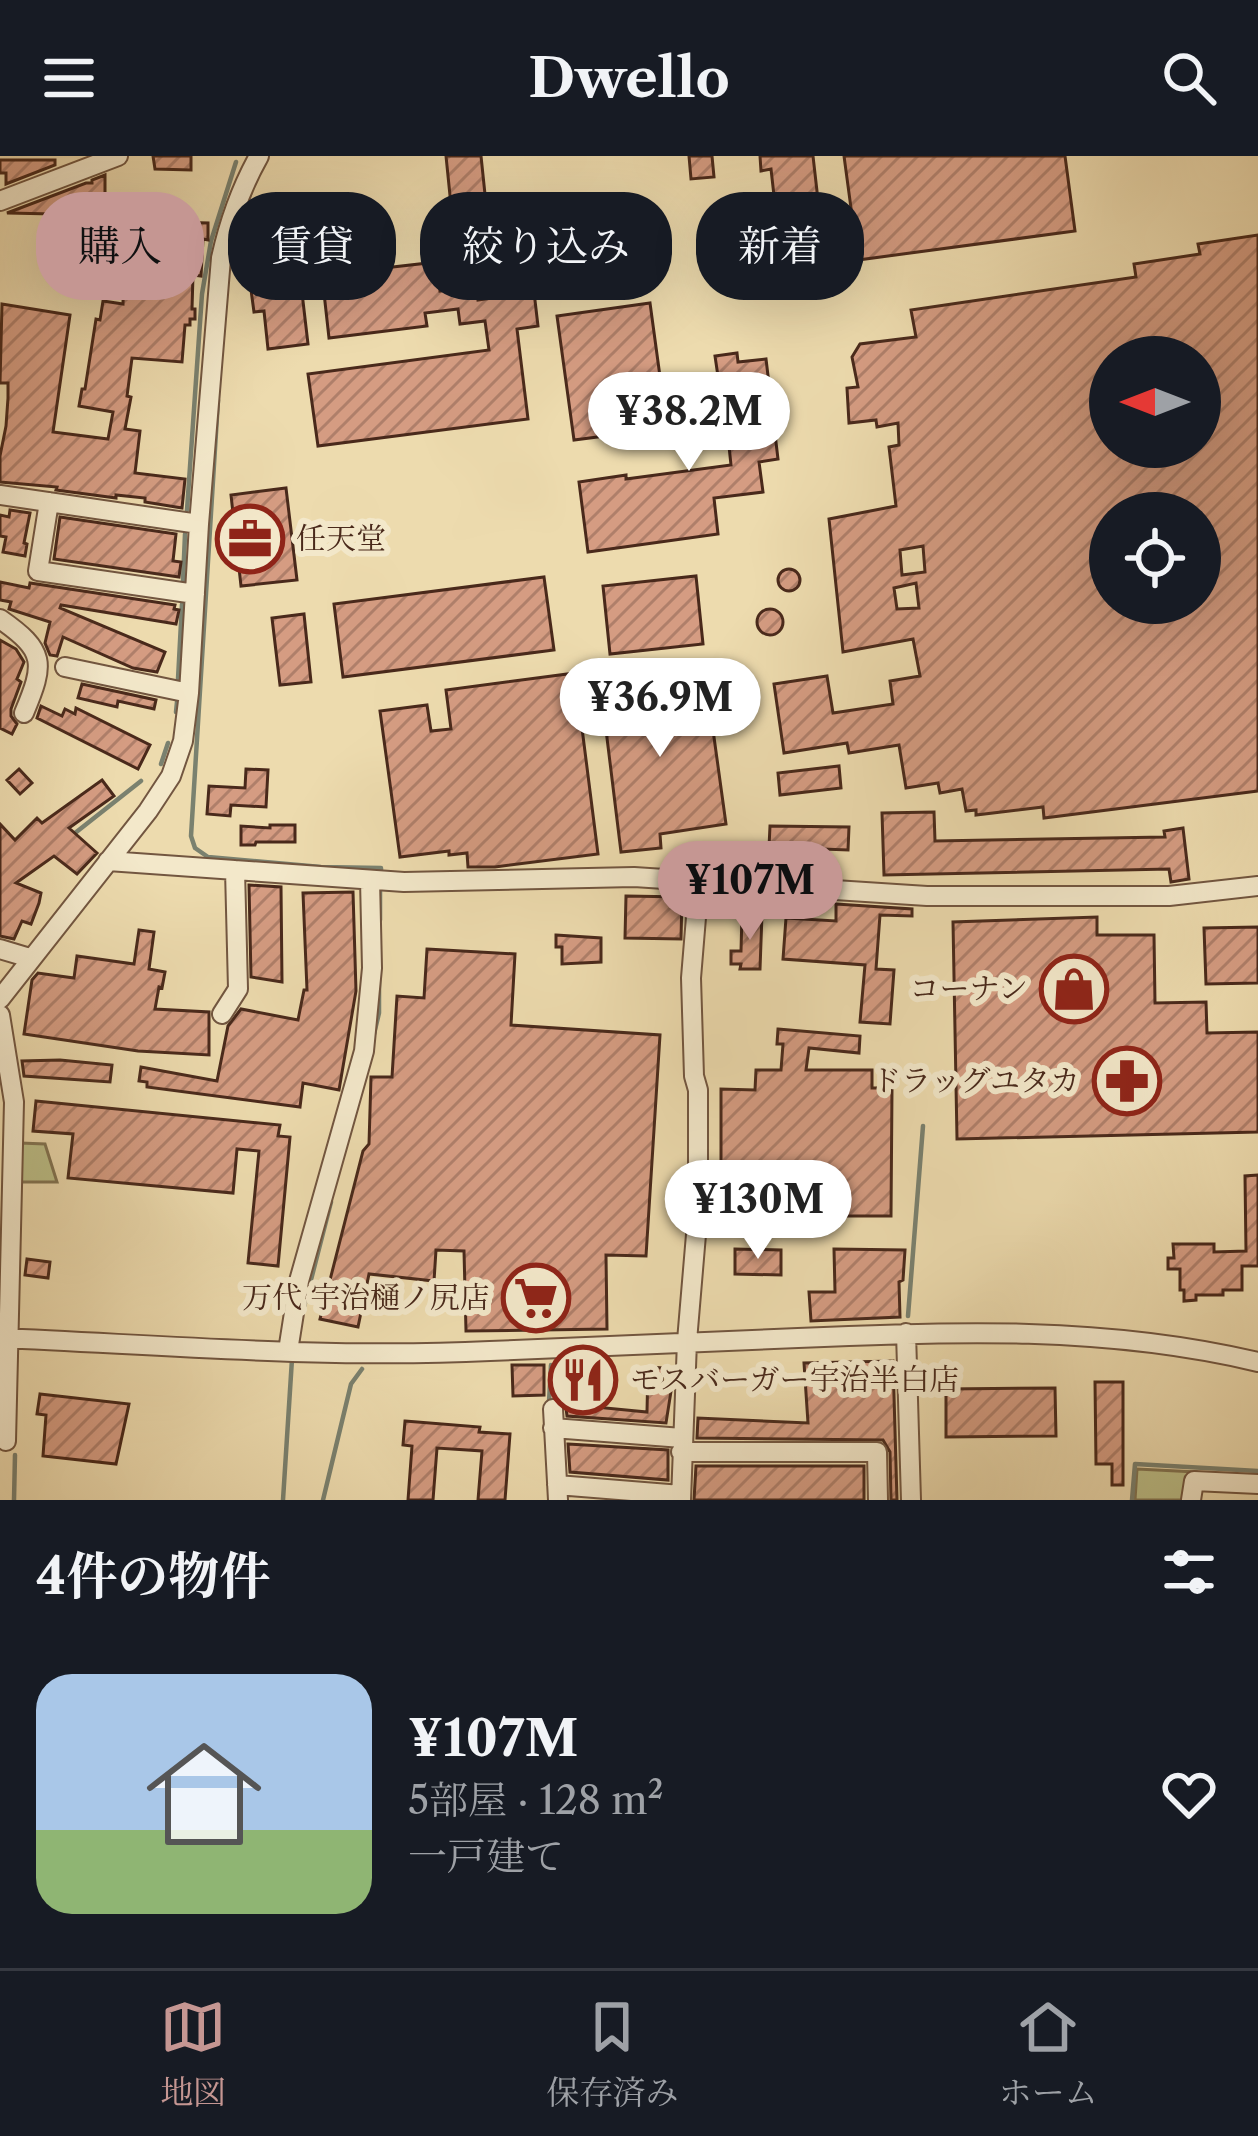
<!DOCTYPE html>
<html lang="ja">
<meta charset="utf-8">
<style>
:root{--surface:#171b24;--page:#242831;--text:#f1f3f6;--muted:#9ea1a6;--line:#363941;--accent:#c59692}
body{margin:0;font-family:"Libre Caslon Text","Noto Serif JP",serif;background:var(--page);color:var(--text);height:100vh;display:flex;flex-direction:column;font-size:45px;white-space:nowrap}
*{box-sizing:border-box;margin:0}
p{font-size:39px;color:var(--muted)}
.icon{flex:none;width:66px;height:66px;fill:none;stroke:currentColor;stroke-width:2;stroke-linecap:round;stroke-linejoin:round}
.map{position:relative;height:1344px;overflow:hidden}
.side{display:flex;flex-direction:column;background:var(--surface);flex:1}
.side>*{flex:none}
.hud{position:absolute;left:36px;top:36px;width:1188px;height:108px;display:flex;gap:24px}
.needle{width:78px;rotate:270deg}
.tools{position:absolute;left:1089px;top:180px;display:grid;gap:24px}
.tools a{display:grid;place-items:center;width:132px;height:132px;border-radius:50%;background:var(--surface);box-shadow:0 12px 48px #0002;font-size:60px}
.price{position:absolute;translate:-50% -102px;padding:0 27px;border-radius:42px;background:#fff;color:#222;font-size:39px;line-height:78px;filter:drop-shadow(0 3px 6px #0008)}
.price::after{content:'';position:absolute;left:50%;top:72px;width:36px;height:27px;margin-left:-18px;background:inherit;clip-path:polygon(0 0,100% 0,50% 100%)}
.price.selected{background:var(--accent);color:#111}
ul{padding:0;list-style:none}
li{display:flex;align-items:center;gap:36px;height:300px;padding:0 36px}
li+li{border-top:3px solid var(--line)}
li span{display:grid;place-items:center;flex:none;width:336px;height:240px;border-radius:36px;color:#555}
li>.icon{margin-inline-start:auto}
span .icon{width:144px;height:144px;fill:#fffc;stroke-width:1}
li b{font-size:51px}
h2{display:flex;justify-content:space-between;align-items:center;height:144px;padding:0 36px;font-size:51px}
.chip{padding:0 42px;border-radius:48px;background:var(--surface);box-shadow:0 12px 48px #0002;font-size:42px;line-height:108px}
.chip.selected{background:var(--accent);color:#111}
header{display:flex;justify-content:space-between;align-items:center;height:156px;padding:0 36px;background:var(--surface);font-size:54px;font-weight:700}
.menu{display:flex;justify-content:space-around;align-items:center;height:168px;border-top:3px solid var(--line);background:var(--surface);font-size:33px;color:var(--muted)}
.menu a{display:grid;justify-items:center;gap:6px}
.menu .selected{color:var(--accent)}
.map>svg:first-child{display:block}
</style>
<header><svg class="icon" aria-label="menu" viewBox="0 0 24 24"><path d="M4 6h16M4 12h16M4 18h16"/></svg>Dwello<svg class="icon" aria-label="search" viewBox="0 0 24 24"><circle cx="10" cy="10" r="6"/><path d="M15 15l6 6"/></svg></header>
<div class="map">
<svg width="1258" height="1344" viewBox="0 0 1258 1344">
<defs>
<pattern id="building-hatch" width="6" height="6" patternUnits="userSpaceOnUse" patternTransform="scale(3)"><rect width="6" height="6" fill="#d59c82"/><path d="M-1 1l2-2M0 6l6-6M5 7l2-2" fill="none" stroke="#af7f6a"/></pattern>
</defs>
<rect width="100%" height="100%" fill="#eddbae"/>
<filter id="stains"><feTurbulence type="fractalNoise" baseFrequency=".00167" numOctaves="4"/><feColorMatrix values="0 0 0 0 .2 0 0 0 0 .09 0 0 0 0 .02 0 0 0 .5 -.17"/></filter>
<radialGradient id="worn" r=".72"><stop offset=".6" stop-color="#630" stop-opacity="0"/><stop offset="1" stop-color="#630" stop-opacity=".3"/></radialGradient>
<path fill="#bcbf88" stroke="#827452" stroke-width="3" d="M20 987 45 988 57 1026H20Z
M1137 1313 1196 1316 1191 1344H1135Z"/>
<g fill="none" stroke-linecap="round" stroke-linejoin="round">
<path stroke="#7a816f" stroke-width="4.5" d="M236 78 250 38
M218 244 191 680 195 692 208 701 321 711 381 712V716
M187 354 202 138 211 85 236 6
M183 425 185 378
M178 523 182 448
M176 556 177 546
M161 608 168 587
M70 681 141 625
M380 764V728
M374 878 379 857V824
M304 1151 331 1046
M908 1160 923 970
M549 1246 551 1209
M14 1344 15 1299
M283 1344 292 1203
M323 1344 351 1228 362 1213
M1132 1344 1135 1308 1258 1315"/>
</g>
<path fill="url(#building-hatch)" stroke="#49291b" stroke-width="3" fill-rule="evenodd" d="M153 0H191V14L155 13Z
M446 0H481L488 67 516 64 518 94 456 99Z
M689 0H712L714 21 691 23Z
M760 0H813L828 132 785 137 771 13 761 15Z
M844 0H1065L1075 75 858 104Z
M0 4H55V9L6 28V17H0Z
M105 19V41H130L132 65 208 67V84L203 83 201 120 193 119 192 153H195V163H190V169H185L182 206 132 202 127 240 131 241 125 273 140 275 135 317 185 323 182 352 145 346V342L116 339V342L56 334 57 331 0 326V300L6 270 8 242V227H0L2 148 70 159 53 276 108 283 113 256 79 250 82 233H85L96 163 100 164 103 145 123 148 124 104 144 105V82L101 81 100 59 7 57 86 27H92V24Z
M292 51 308 188 268 193 264 155 254 156 251 134 260 132 255 93 278 90 273 53Z
M628 65 636 130 566 138 564 125 587 123 586 113 597 112 592 69Z
M1258 79V635L1044 662 1043 651 976 659V654L966 655 962 633 940 637 938 627 906 632 899 589 849 597 847 587 784 597 774 528 827 520 833 557 893 548 890 525 920 520 913 483 843 496 829 363 896 350 889 291 899 289 898 267 877 271 876 264 849 267 847 232 858 231 852 201 860 188 916 181 911 154 1136 121 1134 108 1200 98 1198 88ZM1110 201H1200V291H1110ZM1110 357H1200V447H1110ZM923 390 925 416 902 419 900 394ZM916 427 919 452 897 453 894 432Z
M437 106 440 135 477 130 478 144 534 136 538 170 517 173 528 263 318 290 308 218 489 194 485 165 460 168 458 153 425 157 427 170 329 182 322 119Z
M650 147 667 272 574 284 557 160Z
M737 197 738 206 766 203 778 303 759 306 763 336 714 342 718 378 588 396 579 326 626 319V323L731 309 723 234H720L715 200Z
M286 332 297 424 241 430 231 339Z
M10 354 30 357 24 387 27 388 25 400 3 396 6 381 0 380V359L9 361Z
M60 361 176 378 173 405 181 406 179 421 54 403Z
M778 424a11 11 0 1 1 22 0a11 11 0 1 1-22 0Z
M696 420 703 488 610 498 603 430Z
M544 421 554 494 343 521 334 448Z
M0 426 29 432 30 427 175 449 174 453 179 454 176 468 61 449 60 452 165 496 157 516 133 512 63 481 57 500 50 499 45 487 50 466 9 453 11 446 0 444Z
M757 466a13 13 0 1 1 26 0a13 13 0 1 1-26 0Z
M304 458 311 526 280 529 272 462Z
M0 484 16 493 24 506 17 523 21 526 11 553V560L17 568 12 578 0 572Z
M680 515 684 548 709 545 726 668 660 678 661 692 621 696 600 525Z
M575 517 598 698 495 711H468L467 697 449 699V695L400 701 380 555 427 549 431 575 451 573 446 534Z
M82 528 156 544 154 553 118 545 117 551 78 542Z
M41 550 62 560 65 553 75 558 76 552 150 589 138 613 37 562Z
M839 610 841 632 780 639 778 617Z
M19 613 32 627 20 638 7 624Z
M246 613 268 614 266 651 231 649 230 660 207 658 209 630 245 632Z
M102 624 114 640 69 672 97 697 77 718 54 700 16 727 41 737 39 747 31 768 22 765 14 783 0 780V668L15 684 37 662 42 667Z
M934 656 935 685 1165 681 1164 675 1183 672 1189 723 1171 726 1169 713 884 719 882 657Z
M270 669H295V686H256L255 689H241V670L270 672Z
M770 670 849 671 848 694 769 691Z
M249 729 281 731 282 826 251 821Z
M353 736 356 835 339 934 303 927 300 951 147 931V926L139 925 141 911 217 925 228 870 241 853 298 864 304 834H307L303 737Z
M626 740 682 741 681 783 625 782Z
M836 748 912 753V760L880 759 876 813 894 814 890 868 860 866 865 809 783 803 786 762 836 765Z
M742 758H762L760 813H740L741 808H731V795H741Z
M1097 761V779H1154L1155 847 1206 846 1207 877 1258 876V976L957 983 953 766Z
M1258 771V827L1206 828 1204 772Z
M139 774 154 776 149 813 165 816 162 832 159 831 155 853 209 856V899L138 895 24 878 32 824 38 817 74 822 77 800 134 808Z
M556 779 601 782V806L562 808V791H556Z
M427 793 515 798 511 869 660 879 646 1100 606 1099 607 1173 466 1175 464 1095 436 1094 434 1125 369 1118 358 1171 320 1163 363 995 369 988 371 921H392L397 840 424 842Z
M778 873 860 880 859 897 809 892 806 914H872V932H892L891 1060H804V1037L721 1036V933L755 934 756 914H781L783 888H777Z
M60 904 112 909 110 926 24 920 22 905Z
M36 945 280 969 278 980 290 981 278 1110 248 1107 259 995 237 993 233 1037 68 1022 73 978 33 975Z
M1258 1019V1110H1242V1134H1223V1139H1196V1144L1184 1145V1134H1180V1113H1168V1102H1174L1173 1088H1214V1096L1246 1095 1245 1020Z
M735 1093 781 1094V1119L735 1118Z
M834 1093 905 1094 903 1124 899 1126 900 1161 811 1165 809 1136H835Z
M27 1103 50 1106 48 1122 25 1119Z
M893 1205 897 1344H891L890 1296 883 1284 697 1282 698 1262 808 1267 804 1207Z
M512 1209H544V1239L513 1240Z
M571 1211H596L595 1251 647 1256 648 1211 663 1212 662 1228 672 1229 666 1267 567 1260 566 1252 570 1250Z
M1095 1226H1123V1329H1112V1308H1096Z
M1055 1232 1056 1280 946 1281V1233Z
M40 1238 129 1248 116 1308 43 1300 46 1259 37 1258Z
M405 1265 480 1271 479 1276 510 1278 505 1344H478L482 1295 437 1292 433 1344H408L412 1290 403 1289Z
M568 1288 668 1294V1324L570 1316Z
M696 1310H864V1344H694Z"/>
<g fill="none" stroke-linecap="round" stroke-linejoin="round">
<defs>
<path id="minor" d="M0 45 118 0
M0 339 199 368
M49 346 38 415 195 438
M0 463C46 495 45 507 24 557
M65 511 189 537
M108 705 404 726 634 721 927 740H1169L1258 730
M0 793 30 802
M0 843 148 655 171 620 183 585 189 537 199 368 221 102C229 66 241 32 259 0
M222 858 238 833 235 714
M0 859 14 946 6 1285
M906 1177 911 1344
M0 1182C163 1189 327 1203 490 1195 592 1190 695 1187 798 1182 951 1175 1107 1170 1258 1206
M288 1195 299 1125 364 895 372 812 370 724
M553 1253 558 1344
M553 1272 682 1282
M681 1296H877L878 1344
M557 1329 681 1339
M681 1344 687 1185 698 1055V934L694 920 691 822 699 725
M1191 1344 1194 1325 1258 1328"/>
</defs>
<use href="#minor" stroke="#725640" stroke-width="22"/>
<use href="#minor" stroke="#f3e8ca" stroke-width="18"/>
</g>
<defs>
<symbol id="office-ring" viewBox="-11 -11 22 22"><circle r="9.5" fill="#f3e8ca" stroke="#8f2418" stroke-width="1.5"/><path d="M-6-3h4V-5.5h4V-3h4V5H-6ZM-1-4.5V-3h2v-1.5ZM-6 0V1H6V0Z" fill="#8f2418"/></symbol>
<symbol id="shop-ring" viewBox="-11 -11 22 22"><circle r="9.5" fill="#f3e8ca" stroke="#8f2418" stroke-width="1.5"/><path d="M-5-2.5h2.3a2.7 3.5 0 0 1 5.4 0H5L5.5 6h-11ZM-1.5-2.5h3a1.5 2.3 0 0 0-3 0Z" fill="#8f2418"/></symbol>
<symbol id="pharmacy-ring" viewBox="-11 -11 22 22"><circle r="9.5" fill="#f3e8ca" stroke="#8f2418" stroke-width="1.5"/><path d="M-2-6h4v4h4v4h-4v4h-4v-4h-4v-4h4Z" fill="#8f2418"/></symbol>
<symbol id="supermarket-ring" viewBox="-11 -11 22 22"><circle r="9.5" fill="#f3e8ca" stroke="#8f2418" stroke-width="1.5"/><path d="M-6-5.5h2.5l.6 2H6L4.5 2H-2.5L-4.4-4H-6ZM-1.5 3.2a1.3 1.3 0 1 0 .1 0ZM3 3.2a1.3 1.3 0 1 0 .1 0Z" fill="#8f2418"/></symbol>
<symbol id="restaurant-ring" viewBox="-11 -11 22 22"><circle r="9.5" fill="#f3e8ca" stroke="#8f2418" stroke-width="1.5"/><path d="M-5-6h1v4h1v-4h1v4h1v-4h1v5L-1.5 .5V6h-2V.5L-5-1ZM5-6V6H3V1.5H1.5Q1.5-4 5-6Z" fill="#8f2418"/></symbol>
</defs>
<g fill-rule="evenodd">
<use href="#office-ring" x="212" y="345" width="76" height="76"/>
<use href="#shop-ring" x="1036" y="795" width="76" height="76"/>
<use href="#pharmacy-ring" x="1089" y="887" width="76" height="76"/>
<use href="#supermarket-ring" x="498" y="1104" width="76" height="76"/>
<use href="#restaurant-ring" x="545" y="1186" width="76" height="76"/>
</g>
<g text-anchor="middle" stroke-width="12" stroke-linejoin="round" paint-order="stroke">
<g font-size="30" fill="#49291b" stroke="#f3e8ca" text-anchor="end">
<text x="296" y="393" text-anchor="start">任天堂</text>
<text x="1028" y="843">コーナン</text>
<text x="1080" y="935">ドラッグユタカ</text>
<text x="490" y="1152">万代 宇治樋ノ尻店</text>
<text x="630" y="1234" text-anchor="start">モスバーガー宇治半白店</text>
</g>
</g>
<rect width="100%" height="100%" filter="url(#stains)"/>
<rect width="100%" height="100%" fill="url(#worn)"/>
</svg>
<div class="tools">
<a><svg class="needle" viewBox="-14 -14 28 28"><path d="M0-13l5 13h-10z" fill="#e53935"/><path d="M0 13l5-13h-10z" fill="#9ea1a6"/></svg></a>
<a><svg class="icon" aria-label="locate" viewBox="0 0 24 24"><circle cx="12" cy="12" r="6"/><path d="M12 2v4M12 18v4M2 12h4M18 12h4"/></svg></a>
</div>
<b class="price" style="left:689px;top:318px">¥38.2M</b>
<b class="price" style="left:660px;top:604px">¥36.9M</b>
<b class="price selected" style="left:750px;top:787px">¥107M</b>
<b class="price" style="left:758px;top:1106px">¥130M</b>
<div class="hud">
<a class="chip selected">購入</a>
<a class="chip">賃貸</a>
<a class="chip">絞り込み</a>
<a class="chip">新着</a>
</div>
</div>
<section class="side">
<h2>4件の物件<svg class="icon" aria-label="filters" viewBox="0 0 24 24"><path d="M4 7h16M4 17h16"/><circle cx="9" cy="7" r="2"/><circle cx="15" cy="17" r="2"/></svg></h2>
<ul>
<li><span style="background:linear-gradient(#a9c7e8 65%,#8fb573 0)"><svg class="icon" aria-label="home" viewBox="0 0 24 24"><path d="M3 11l9-7 9 7M6 9v11h12V9"/></svg></span><div><b>¥107M</b><p>5部屋 · 128 m²</p><p>一戸建て</p></div><svg class="icon" aria-label="heart" viewBox="0 0 24 24"><path d="M12 20l-8-8c-3-5 5-10 8-4 3-6 11-1 8 4z"/></svg></li>
</ul>
</section>
<nav class="menu">
<a class="selected"><svg class="icon" aria-label="map" viewBox="0 0 24 24"><path d="M3 6l6-2 6 2 6-2v14l-6 2-6-2-6 2zM9 4v14M15 6v14"/></svg>地図</a>
<a><svg class="icon" aria-label="saved" viewBox="0 0 24 24"><path d="M7 4h10v16l-5-4-5 4z"/></svg>保存済み</a>
<a><svg class="icon" aria-label="home" viewBox="0 0 24 24"><path d="M3 11l9-7 9 7M6 9v11h12V9"/></svg>ホーム</a>
</nav>
